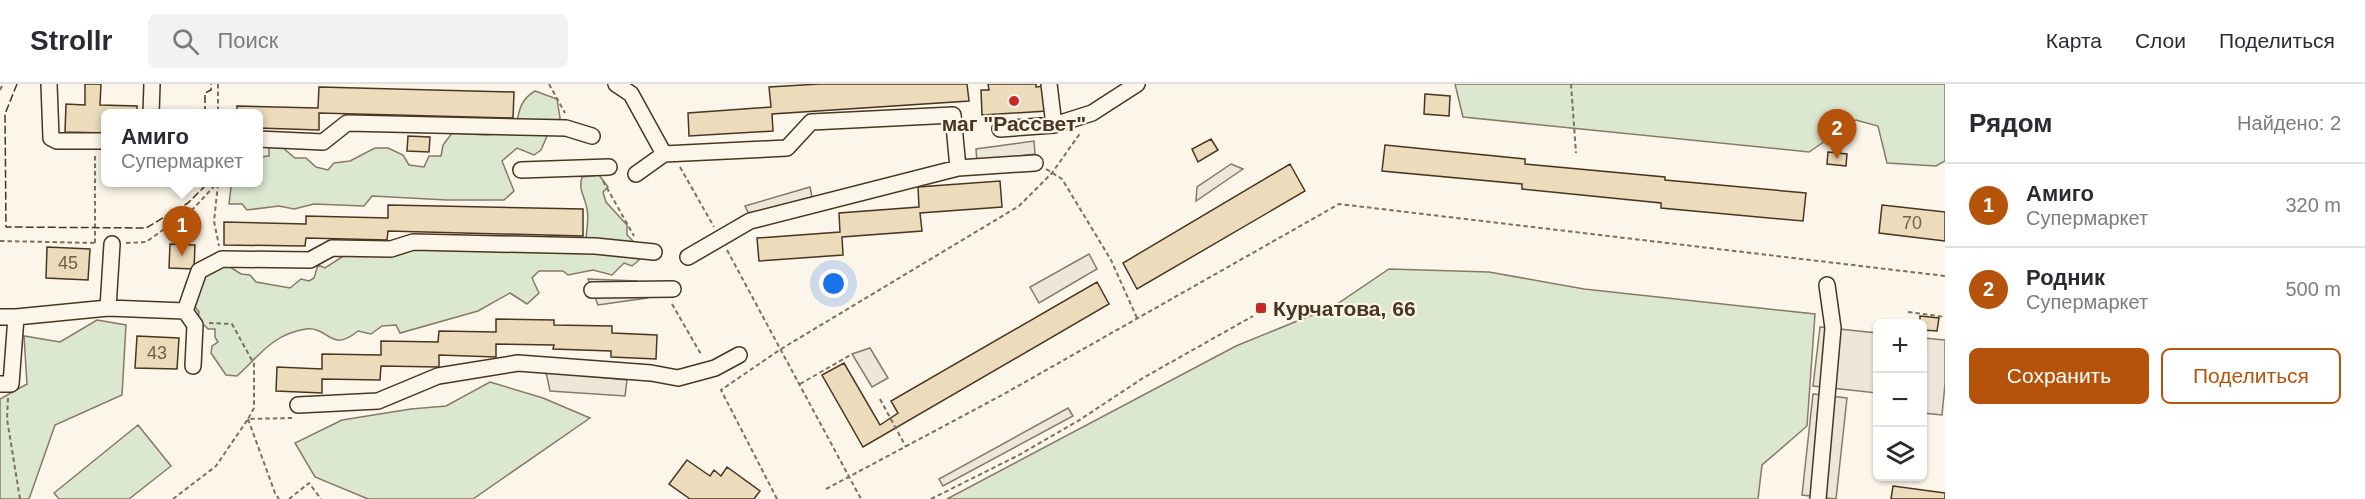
<!DOCTYPE html>
<html lang="ru">
<head>
<meta charset="utf-8">
<style>
	:root { --surface:#fff; --page:#f2f2f3; --text:#2b2b33; --muted:#7c7c81; --line:#e1e1e2; --accent:#b45309 }
	body { margin:0; font-family:Helvetica,sans-serif; background:var(--page); color:var(--text) }
	.controls { position:absolute; right:18px; bottom:18px; display:grid; overflow:hidden; border-radius:9px; box-shadow:0 2px 4px #0004 }
	.controls button { width:54px; height:54px; display:grid; place-items:center; padding:0; border:0; border-bottom:2px solid var(--line); background:var(--surface); color:var(--text); font:30px sans-serif }
	.you { position:absolute; left:834px; top:200px; width:21px; height:21px; margin:-15px; border:4px solid #fff; border-radius:50%; background:#1a73e8; box-shadow:0 0 0 9px #1a73e833 }
	.badge { display:grid; place-items:center; width:39px; height:39px; border-radius:50%; background:var(--accent); color:#fff; font-size:20px; font-weight:700 }
	.pin { position:absolute; translate:-50% -50px; filter:drop-shadow(0 2px 3px #0008) }
	.pin::after { content:''; position:absolute; top:32px; width:21px; height:18px; background:inherit; clip-path:polygon(0 0,100% 0,50% 100%) }
	.popup { position:absolute; left:101px; top:25px; width:162px; height:78px; box-sizing:border-box; display:grid; place-content:center; border-radius:9px; background:var(--surface); filter:drop-shadow(0 2px 4px #0005); font-size:20px; white-space:nowrap; color:var(--muted) }
	.popup b { font-size:22px; color:var(--text) }
	.popup::after { content:''; position:absolute; left:50%; top:100%; margin-left:-12px; border:12px solid transparent; border-top-color:var(--surface) }
	.list { margin:0; padding:0; list-style:none }
	h2 { display:flex; justify-content:space-between; align-items:center; height:78px; margin:0; padding:0 24px; font-size:26px }
	h2 small { font-size:20px; font-weight:400; color:var(--muted) }
	.list li { display:grid; grid-template-columns:39px 1fr auto; gap:18px; align-items:center; box-sizing:border-box; height:84px; padding:0 24px; border-top:2px solid var(--line) }
	.list b { display:block; font-size:22px; white-space:nowrap }
	.list p { margin:0; font-size:20px; white-space:nowrap; color:var(--muted) }
	.list em { font-size:20px; font-style:normal; color:var(--muted) }
	.actions { display:flex; gap:12px; padding:18px 24px }
	.actions a { flex:1; padding:14px 0; border:2px solid var(--accent); border-radius:9px; text-align:center; font-size:21px; color:var(--accent) }
	.actions .main { background:var(--accent); color:#fff }
	.icon { flex:none; width:33px; height:33px; fill:none; stroke:currentColor; stroke-width:2; stroke-linecap:round; stroke-linejoin:round }
	.map { position:relative; flex:none; width:1945px; height:415px; overflow:hidden }
	header { display:flex; align-items:center; gap:36px; box-sizing:border-box; height:84px; padding:0 30px; background:var(--surface); border-bottom:2px solid var(--line) }
	header strong { font-size:28px }
	nav { display:flex; gap:33px; margin-inline-start:auto; font-size:21px }
	.search { width:420px; height:54px; background:var(--page); display:flex; align-items:center; gap:15px; box-sizing:border-box; padding:0 21px; border-radius:9px; color:var(--muted); font-size:22px }
	main { display:flex }
	aside { flex:1; background:var(--surface) }
	.map>svg:first-child { display:block }
	.green { fill:#dce7d0; stroke:#887966; stroke-width:1.5 }
	.parking { fill:#ede7d9; stroke:#887966; stroke-width:1.5 }
	.building { fill:#ecdcbc; stroke:#4a3520; stroke-width:1.5 }
	.lines { fill:none; stroke-linecap:round; stroke-linejoin:round }
	.minor-casing { stroke:#4a3520; stroke-width:18 }
	.path { stroke:#7f6f5c; stroke-width:2; stroke-dasharray:4.5 3; stroke-linecap:butt }
	.minor { stroke:#fbf6e9; stroke-width:15 }
	.fence { stroke:#4a3520; stroke-width:1.5; stroke-dasharray:8 3; stroke-linecap:butt }
	.poi-dot { fill:#c62828; stroke:#fbf6e9; stroke-width:2 }
	.labels { text-anchor:middle; dominant-baseline:central; stroke-width:4.5; stroke-linejoin:round; paint-order:stroke }
	.number-label { font-size:18px; fill:#725f47 }
	.poi-label { font-size:21px; font-weight:bold; fill:#4a3520; stroke:#fbf6e9 }
</style>
</head>
<body>
<header>
<strong>Strollr</strong>
<div class="search"><svg class="icon" aria-label="search" viewBox="0 0 24 24"><circle cx="10" cy="10" r="6"/><path d="M15 15l6 6"/></svg>Поиск</div>
<nav><a>Карта</a><a>Слои</a><a>Поделиться</a></nav>
</header>
<main>
<div class="map">
<svg width="1945" height="415" viewBox="0 0 1945 415">
	<rect width="100%" height="100%" fill="#fbf6e9"/>
	<!-- green -->
	<path class="green" d="M1455,0H1945V77L1936,82L1887,79L1878,42L1856,36L1809,68L1463,33Z
		M535,7L557,15L560,34L555,49L548,50L541,66L534,71L517,64L502,77L514,107L504,116H447L372,112L364,122L314,120L294,125L279,122L247,126L242,120H229L231,103L235,99L258,98L259,73L269,72V63L283,64L295,74H306L316,83L328,86L334,79L350,77L375,64H388L403,71L409,81L424,83L429,72H441L443,61L452,49L486,51L515,48C519,30 518,17 535,7Z
		M599,91L608,103L603,108L606,118L627,141V151L637,161L639,176L632,182L624,179L612,191L593,186L568,191L563,187H539L532,194L539,209L527,220L510,209L478,227L400,249L396,241L382,242L371,250L358,247C330,270 329,242 306,245C273,250 260,271 237,292L226,291L211,269L212,262L218,258L215,253V245H208L198,235L199,228L184,208L186,199L204,175L230,183L241,190L250,191L256,198L290,204L301,195L309,197L314,194L318,181L325,184L345,171L417,162L586,154C587,144 589,134 587,125C585,112 578,107 582,93Z
		M1389,185L1489,188L1584,205L1815,230L1807,342L1762,381L1758,415H947L1236,262L1334,222Z
		M97,236L126,241L122,311L55,341L29,415H0V315L27,300L24,252L60,258Z
		M490,298L543,314L590,334L473,415H368L315,393L295,359L342,336L411,325L446,322Z
		M138,341L171,382L129,415H59L54,409Z"/>
	<!-- parking -->
	<path class="parking" d="M1034,57L1035,70L977,78L976,65Z
		M1231,80L1243,85L1196,117L1197,103Z
		M810,103L812,113L749,130L745,122Z
		M1089,170L1097,185L1039,219L1030,203Z
		M588,195L637,197L646,205L647,214L598,221Z
		M1820,243L1877,249V309L1813,302Z
		M1923,254L1945,256V300L1942,331L1923,329Z
		M870,264L888,294L872,303L852,270Z
		M546,288L627,296L625,312L550,307Z
		M1813,310L1847,314L1836,415L1802,411Z
		M1068,324L1073,332L943,402L939,395Z"/>
	<!-- building -->
	<path class="building" d="M85,0H101L100,21L137,22V30H106V49L65,48L66,20L85,21Z
		M820,0H967L969,17L772,30L773,47L689,52L688,29L771,23L769,3Z
		M988,0H1036V3L1045,2L1047,27L982,31L981,6H989Z
		M319,3L514,8L513,34L319,29V46L258,44V30H237V22L318,24Z
		M1425,10L1450,12L1449,32L1424,30Z
		M408,52L430,53L429,68L407,67Z
		M1211,55L1218,66L1198,78L1192,65Z
		M1385,61L1525,75V80L1665,93V96L1806,109L1803,137L1661,124V119L1522,105V100L1382,87Z
		M1828,68L1847,70L1846,82L1827,80Z
		M1290,80L1305,107L1137,205L1123,179Z
		M1000,97L1002,123L920,129L922,147L842,153L843,171L759,177L757,154L840,148L839,129L919,123L918,103Z
		M388,121L583,125V152L388,147L387,156L306,154L305,162L224,161V138L306,140V132L388,134Z
		M1882,121L1945,128V157L1879,149Z
		M170,160L195,161L194,185L169,184Z
		M47,163L90,165L88,196L46,194Z
		M1097,198L1109,220L863,363L822,291L844,279L880,341L898,329L891,317Z
		M1920,232L1939,234L1937,247L1922,246V240H1920Z
		M496,235L554,236V241L612,242V249L657,251L656,275L611,273V267L553,265L554,261L496,260V273L439,271V283L381,282L380,296L322,295V309L276,307L277,283L322,285V270L381,271V257L438,258L439,247L496,248Z
		M137,252L179,254L177,285L135,284Z
		M687,376L710,392L714,386L721,392L727,383L760,407L754,415H690L669,400Z
		M1893,402L1945,409V415H1891Z"/>
	<g class="lines">
		<!-- minor casing -->
		<g class="minor-casing">
			<path id="minor" d="M49,0L51,54L57,57H106
				M616,0L631,10L664,70
				M1049,0L1054,41
				M151,30L152,0
				M1000,45L1054,41L1092,29L1137,0
				M258,55L323,58L347,39L566,44L592,52
				M958,84L1035,79
				M521,86L609,83
				M636,90L664,70L787,64L811,38L953,31L958,84L750,137L688,173
				M592,206L673,205
				M108,224L112,160
				M185,227L195,241L193,282
				M0,233H16L108,224L185,227L199,187L222,175L310,176L332,164L391,165L413,158L595,162L654,168
				M0,300H11L16,233
				M298,321L378,317L438,292L518,279L651,289L678,294L715,284L739,271
				M1818,415L1833,244L1827,201"/>
		</g>
		<!-- path -->
		<path class="path" d="M218,0V30
			M549,0L565,29
			M1571,0L1576,69
			M0,6L3,0
			M95,72V159
			M680,83L714,143
			M1046,85L1062,95L1111,176L1137,234
			M603,97L634,152
			M218,100L214,137L219,162
			M0,157L97,159
			M126,159L146,158L194,124L218,98
			M727,166L861,415
			M672,220L702,272
			M1908,228L1945,233
			M209,239L232,240L254,280V324L248,335L292,334
			M800,300L852,270
			M8,314L7,335L20,415
			M880,315L906,363
			M248,335L275,409L279,415
			M826,405L1004,310L1339,120L1945,192
			M173,415L216,382L248,335
			M289,415L309,399L321,415
			M777,415L721,306L781,265L1019,122L1052,89L1081,48
			M931,415L1019,371L1078,337L1143,294L1253,232"/>
		<!-- minor -->
		<use href="#minor" class="minor"/>
		<!-- fence -->
		<path class="fence" d="M17,0L5,30L6,143L146,144L188,119L209,98
			M205,30V9L211,6V0"/>
	</g>
	<!-- markers -->
	<g class="poi-dot">
		<circle cx="1014" cy="17" r="6"/>
		<rect x="1255" y="218" width="12" height="12" rx="3"/>
	</g>
	<g class="labels">
		<!-- number labels -->
		<g class="number-label">
			<text x="1912" y="139">70</text>
			<text x="68" y="179">45</text>
			<text x="157" y="269">43</text>
		</g>
		<!-- poi labels -->
		<g class="poi-label">
			<text x="1014" y="39">маг "Рассвет"</text>
			<text x="1273" y="224" text-anchor="start">Курчатова, 66</text>
		</g>
	</g>
</svg>
<div class="controls">
<button>+</button>
<button>−</button>
<button><svg class="icon" aria-label="layers" viewBox="0 0 24 24"><path d="M12 4l9 5-9 5-9-5zM3 14l9 5 9-5"/></svg></button>
</div>
<div class="you"></div>
<div class="pin badge" style="left:182px;top:172px">1</div>
<div class="popup"><b>Амиго</b>Супермаркет</div>
<div class="pin badge" style="left:1837px;top:75px">2</div>
</div>
<aside>
<h2>Рядом<small>Найдено: 2</small></h2>
<ul class="list">
<li><span class="badge">1</span><div><b>Амиго</b><p>Супермаркет</p></div><em>320 m</em></li>
<li><span class="badge">2</span><div><b>Родник</b><p>Супермаркет</p></div><em>500 m</em></li>
</ul>
<div class="actions"><a class="main">Сохранить</a><a>Поделиться</a></div>
</aside>
</main>
</body>
</html>
